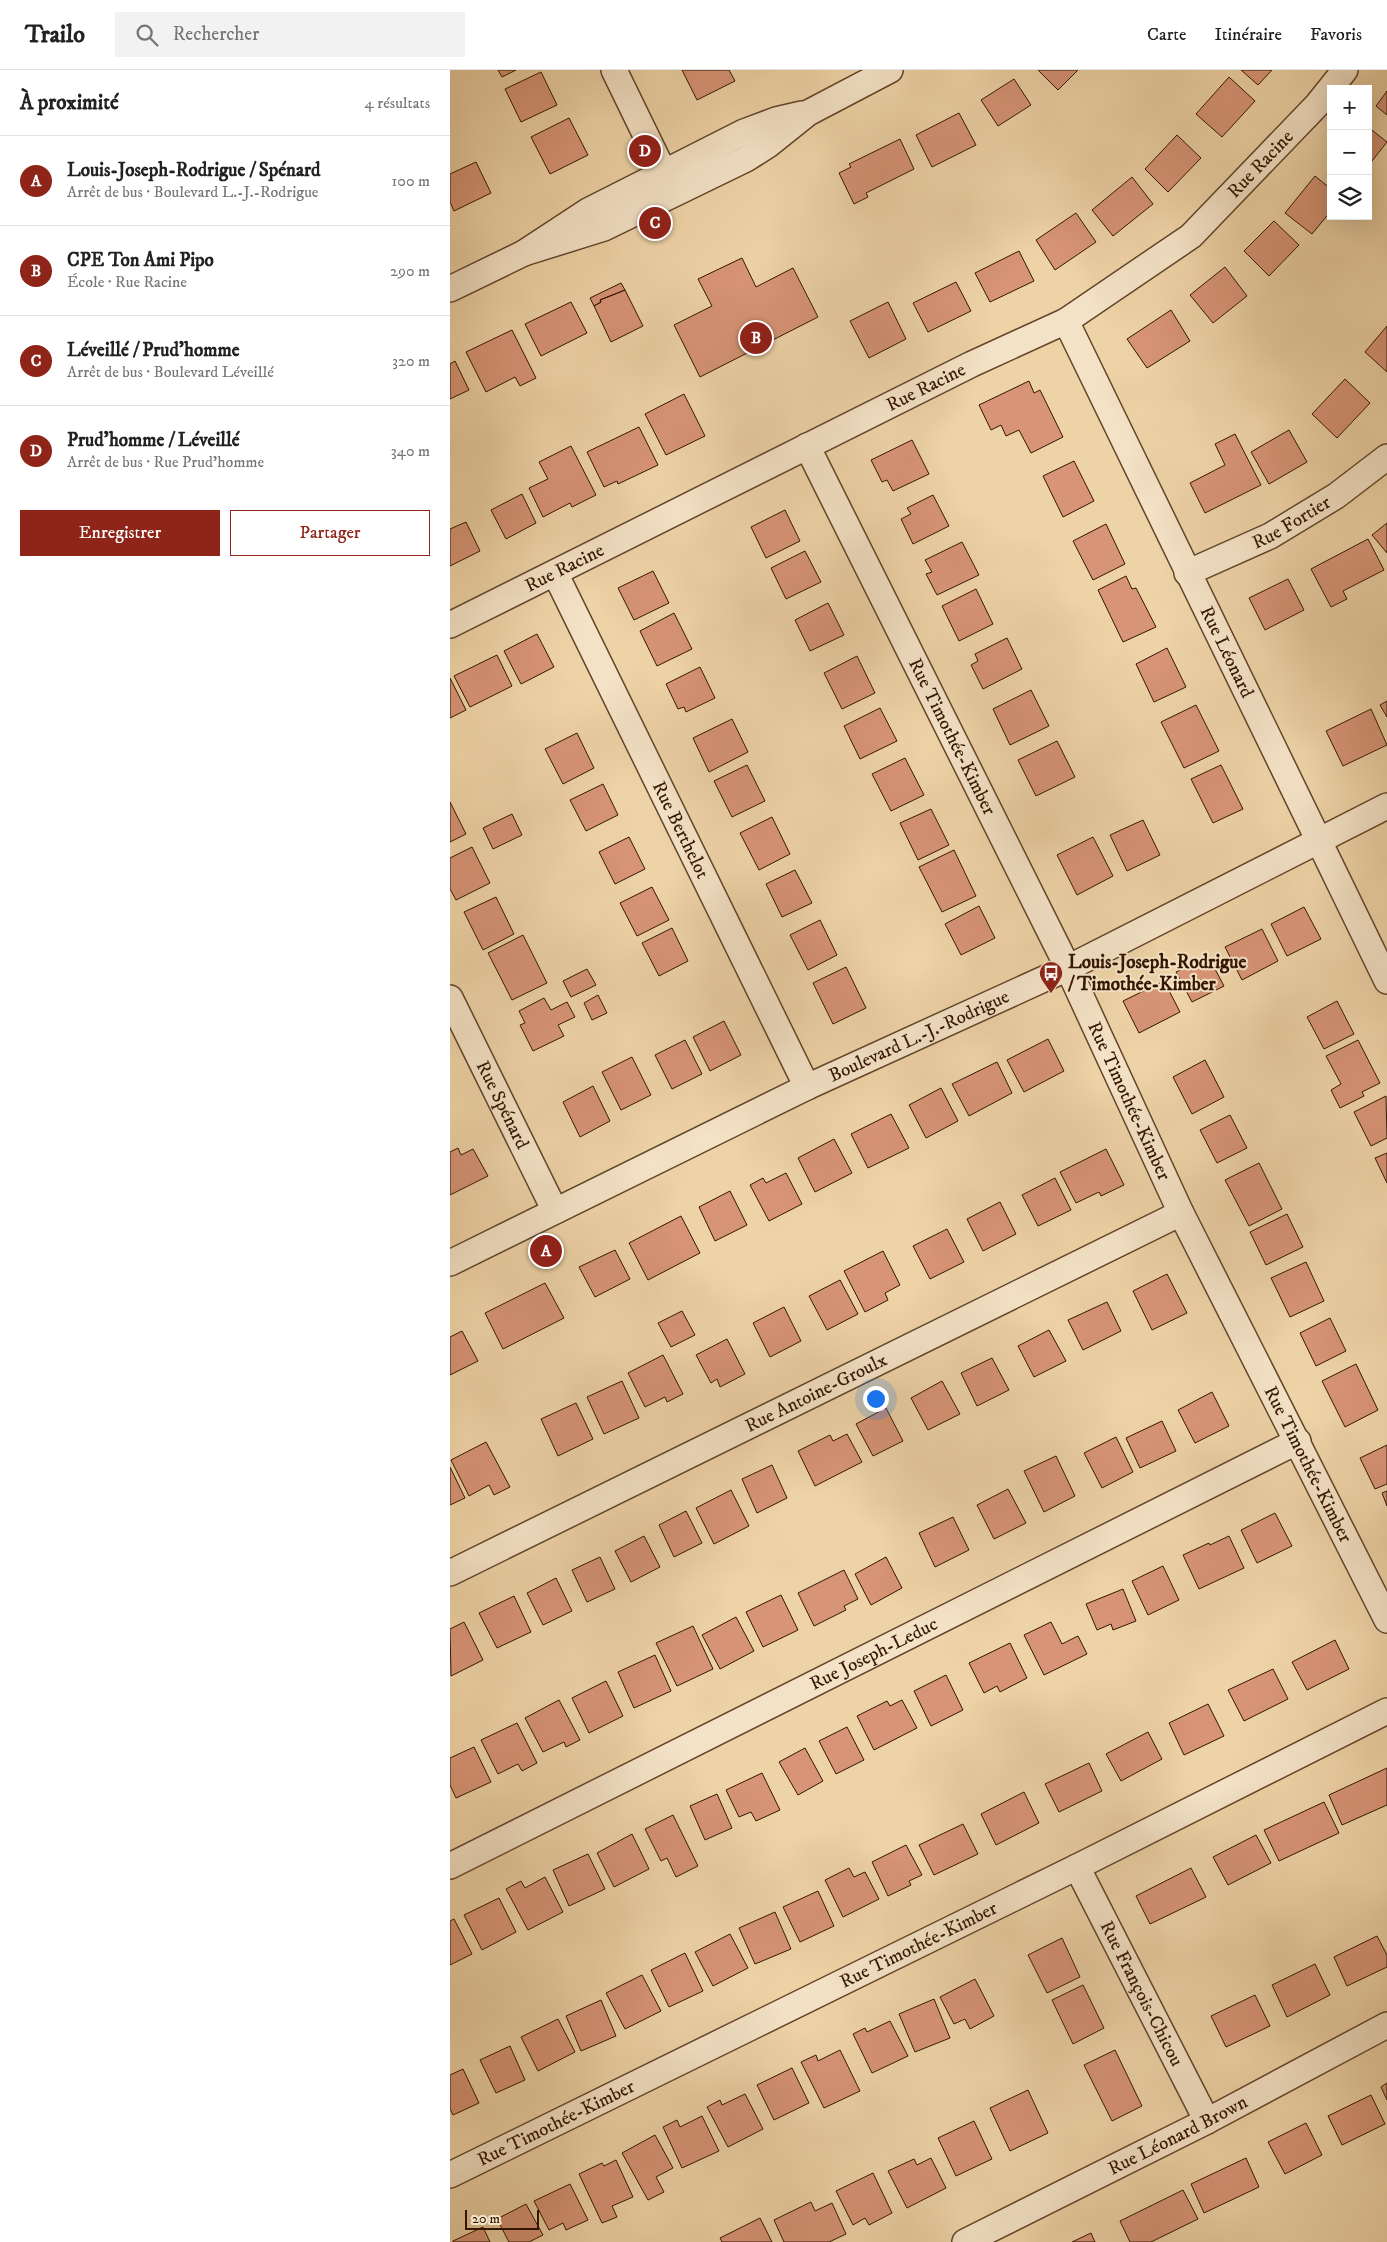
<!DOCTYPE html>
<html lang="fr">
<head>
<meta charset="utf-8">
<style>
	:root { --surface:#fff; --page:#f2f2f2; --text:#222; --muted:#767676; --line:#e0e0e0; --accent:#8f2418 }
	body { margin:0; font-family:"IM FELL DW Pica",serif; background:var(--page); color:var(--text) }
	.controls { position:absolute; right:15px; top:15px; display:grid; overflow:hidden; border-radius:0px; box-shadow:0 5px 20px #0002 }
	.controls button { width:45px; height:45px; display:grid; place-items:center; padding:0; border:0; border-bottom:1px solid var(--line); background:var(--surface); color:var(--text); font:25px sans-serif }
	.scale { position:absolute; left:15px; bottom:12px; width:74px; box-sizing:border-box; padding-left:5px; border:2px solid #331601; border-top:0; font-size:14px; line-height:18px; white-space:nowrap; color:#331601; -webkit-text-stroke:4px #f4e2c6; paint-order:stroke }
	.you { position:absolute; left:425px; top:1328px; width:18px; height:18px; margin:-12px; border:4px solid #fff; border-radius:50%; background:#1a73e8; box-shadow:0 0 0 8px #1a73e833 }
	.badge { display:grid; place-items:center; width:32px; height:32px; border-radius:50%; background:var(--accent); color:#fff; font-size:16px; font-weight:700 }
	.pin { position:absolute; translate:-50% -50%; border:2px solid #fff; box-shadow:0 1px 5px #0006 }
	.list { margin:0; padding:0; list-style:none }
	h2 { display:flex; justify-content:space-between; align-items:center; height:65px; margin:0; padding:0 20px; font-size:21px }
	h2 small { font-size:16px; font-weight:400; color:var(--muted) }
	.list li { display:grid; grid-template-columns:32px 1fr auto; gap:15px; align-items:center; box-sizing:border-box; height:90px; padding:0 20px; border-top:1px solid var(--line) }
	.list b { display:block; font-size:19px; white-space:nowrap }
	.list p { margin:0; font-size:16px; white-space:nowrap; color:var(--muted) }
	.list em { font-size:16px; font-style:normal; color:var(--muted) }
	.actions { display:flex; gap:10px; padding:15px 20px }
	.actions a { flex:1; padding:11px 0; border:1px solid var(--accent); border-radius:0px; text-align:center; font-size:18px; color:var(--accent) }
	.actions .main { background:var(--accent); color:#fff }
	.icon { flex:none; width:28px; height:28px; fill:none; stroke:currentColor; stroke-width:2; stroke-linecap:round; stroke-linejoin:round }
	.map { position:relative; flex:none; width:937px; height:2172px; overflow:hidden }
	header { display:flex; align-items:center; gap:30px; box-sizing:border-box; height:70px; padding:0 25px; background:var(--surface); border-bottom:1px solid var(--line) }
	header strong { font-size:24px }
	nav { display:flex; gap:28px; margin-inline-start:auto; font-size:18px }
	.search { width:350px; height:45px; background:var(--page); display:flex; align-items:center; gap:12px; box-sizing:border-box; padding:0 18px; border-radius:0px; color:var(--muted); font-size:19px }
	main { display:flex }
	aside { flex:1; background:var(--surface) }
	.map>svg:first-child { display:block }
	.building { fill:#d79476; stroke:#331601 }
	.lines { fill:none; stroke-linecap:round; stroke-linejoin:round }
	.street-casing { stroke:#62452a; stroke-width:28 }
	.street { stroke:#f4e2c6; stroke-width:25 }
	.labels { text-anchor:middle; dominant-baseline:central; stroke-width:4; stroke-linejoin:round; paint-order:stroke }
	.street-label { font-size:19px; fill:#331601; stroke:#f4e2c6 }
	.poi-label { font-size:19px; font-weight:bold; fill:#331601; stroke:#f4e2c6; text-anchor:start }
</style>
</head>
<body>
<header>
<strong>Trailo</strong>
<div class="search"><svg class="icon" aria-label="search" viewBox="0 0 24 24"><circle cx="10" cy="10" r="6"/><path d="M15 15l6 6"/></svg>Rechercher</div>
<nav><a>Carte</a><a>Itinéraire</a><a>Favoris</a></nav>
</header>
<main>
<aside>
<h2>À proximité<small>4 résultats</small></h2>
<ul class="list">
<li><span class="badge">A</span><div><b>Louis-Joseph-Rodrigue / Spénard</b><p>Arrêt de bus · Boulevard L.-J.-Rodrigue</p></div><em>100 m</em></li>
<li><span class="badge">B</span><div><b>CPE Ton Ami Pipo</b><p>École · Rue Racine</p></div><em>290 m</em></li>
<li><span class="badge">C</span><div><b>Léveillé / Prud'homme</b><p>Arrêt de bus · Boulevard Léveillé</p></div><em>320 m</em></li>
<li><span class="badge">D</span><div><b>Prud'homme / Léveillé</b><p>Arrêt de bus · Rue Prud'homme</p></div><em>340 m</em></li>
</ul>
<div class="actions"><a class="main">Enregistrer</a><a>Partager</a></div>
</aside>
<div class="map">
<svg width="937" height="2172" viewBox="0 0 937 2172">
	<rect width="100%" height="100%" fill="#eed3a7"/>
	<filter id="stains"><feTurbulence type="fractalNoise" baseFrequency=".004" numOctaves="4"/><feColorMatrix values="0 0 0 0 .2 0 0 0 0 .09 0 0 0 0 .02 0 0 0 .5 -.17"/></filter>
	<radialGradient id="worn" r=".72"><stop offset=".6" stop-color="#630" stop-opacity="0"/><stop offset="1" stop-color="#630" stop-opacity=".3"/></radialGradient>
	<!-- building -->
	<path class="building" d="M48,0H66L52,7Z
		M232,0H279L285,11L247,30Z
		M588,0H628L608,20Z
		M791,0H822L808,15Z
		M91,2L107,35L71,52L55,19Z
		M779,7L805,31L772,67L746,44Z
		M564,9L581,35L548,56L531,30Z
		M937,21V45L926,36Z
		M509,43L526,75L482,97L466,65Z
		M119,48L138,85L100,104L81,67Z
		M918,57L937,72L918,96Z
		M727,65L751,88L718,122L695,99Z
		M450,69L464,99L416,123L418,127L404,134L389,103L401,97L399,94Z
		M26,92L41,123L4,141L0,132V104Z
		M865,106L881,119V141L862,164L835,143Z
		M682,107L703,134L663,166L642,140Z
		M626,143L646,172L605,200L586,170Z
		M824,151L849,175L819,206L794,181Z
		M569,181L584,211L540,232L525,203Z
		M292,188L306,217L343,198L368,247L250,307L224,255L262,236L248,209Z
		M775,197L797,226L763,253L740,225Z
		M506,212L521,241L478,262L463,233Z
		M171,213L175,220L150,230L151,232L144,236L140,228Z
		M175,220L193,256L161,272L144,236L151,232L150,230Z
		M121,232L137,263L91,286L75,254Z
		M438,232L456,269L419,288L400,251Z
		M721,240L740,271L697,298L677,269Z
		M937,256V302L915,282Z
		M62,260L86,308L70,316L65,307L36,322L16,282Z
		M5,291L19,320L0,329V294Z
		M895,309L920,333L887,368L862,344Z
		M579,311L584,323L590,320L613,367L581,383L569,360L556,366L551,355L541,360L529,335Z
		M234,324L255,366L216,385L195,344Z
		M189,357L208,395L168,414L167,411L154,417L137,382Z
		M839,360L857,392L819,414L801,382Z
		M785,364L811,415L755,443L740,413L775,395L765,374Z
		M462,370L479,404L443,421L437,410L432,412L421,390Z
		M121,376L146,425L122,437L120,433L93,447L79,418L98,409L89,392Z
		M624,391L644,431L613,447L593,406Z
		M72,424L86,453L56,469L41,440Z
		M483,425L499,456L463,474L451,449L461,444L457,438Z
		M335,440L350,471L316,488L301,457Z
		M16,452L30,481L0,496V459Z
		M937,453V483L922,465Z
		M656,454L675,494L643,510L623,471Z
		M918,469L934,500L893,521L897,529L881,537L861,499Z
		M512,472L529,505L487,525L476,504L482,502L475,490Z
		M355,481L371,512L336,529L321,498Z
		M203,501L219,533L184,550L168,518Z
		M676,506L682,519L686,518L706,557L673,572L648,520Z
		M838,509L854,540L815,560L799,528Z
		M526,519L543,554L509,571L492,536Z
		M378,533L394,565L360,581L345,550Z
		M224,543L242,579L207,596L190,561Z
		M87,564L104,597L71,614L54,581Z
		M557,568L572,599L533,619L521,595L528,591L525,584Z
		M717,578L736,617L704,632L686,594Z
		M47,585L62,616L20,637L4,606Z
		M407,586L425,623L392,639L374,603Z
		M250,597L265,628L236,642L234,637L228,639L216,614Z
		M0,608L16,640L0,648Z
		M581,620L599,656L560,675L543,639Z
		M937,631V647L930,635Z
		M746,635L769,681L734,698L711,652Z
		M430,638L447,671L410,689L394,656Z
		M921,639L937,675L893,696L876,661Z
		M282,649L298,682L259,702L243,668Z
		M127,663L144,698L113,714L95,679Z
		M607,671L625,707L586,726L568,690Z
		M455,688L474,725L441,741L422,704Z
		M297,695L315,731L282,747L264,711Z
		M771,695L793,739L763,753L741,709Z
		M153,714L168,745L136,761L120,730Z
		M0,732L16,764L0,772Z
		M481,739L499,775L468,790L450,753Z
		M62,744L72,765L43,779L33,758Z
		M322,747L340,784L309,800L290,763Z
		M693,750L710,785L677,801L660,765Z
		M179,767L195,799L165,814L149,782Z
		M643,767L663,806L627,825L607,785Z
		M22,777L40,813L6,830L0,819V788Z
		M504,780L526,826L492,842L469,797Z
		M345,800L362,833L332,847L316,814Z
		M202,817L219,850L187,866L170,833Z
		M46,827L64,864L33,880L14,842Z
		M529,836L545,868L511,885L495,854Z
		M854,837L871,869L837,886L821,854Z
		M370,850L387,885L358,900L340,865Z
		M222,858L238,891L209,906L192,873Z
		M812,859L828,891L792,910L775,877Z
		M73,865L97,913L62,930L38,883Z
		M758,886L774,916L742,932L726,902Z
		M396,897L416,938L383,954L363,913Z
		M137,899L146,915L121,927L113,911Z
		M714,911L730,942L689,963L673,931Z
		M148,925L157,943L142,950L134,933Z
		M94,928L101,940L117,932L125,947L108,955L114,966L83,981L70,955L75,953L69,941Z
		M887,931L904,964L874,979L857,947Z
		M274,951L291,985L260,1001L243,967Z
		M598,969L614,1001L574,1022L557,990Z
		M235,970L252,1004L222,1019L205,985Z
		M908,970L930,1013L912,1022L914,1026L890,1038L881,1020L891,1014L876,986Z
		M182,987L201,1025L171,1040L152,1002Z
		M755,990L774,1027L742,1044L723,1007Z
		M547,992L562,1023L519,1046L502,1014Z
		M143,1016L160,1051L130,1067L113,1032Z
		M491,1018L508,1051L476,1068L459,1035Z
		M936,1026L937,1068L921,1076L904,1042Z
		M441,1044L459,1078L418,1098L401,1064Z
		M780,1045L797,1078L767,1093L750,1060Z
		M384,1069L402,1103L365,1122L348,1088Z
		M8,1078L11,1085L23,1079L38,1106L0,1125V1082Z
		M656,1079L674,1115L651,1126L649,1122L626,1133L610,1102Z
		M937,1083V1113L925,1088Z
		M809,1093L832,1139L799,1156L775,1110Z
		M336,1103L352,1134L319,1151L300,1115L313,1108L316,1113Z
		M605,1108L621,1140L588,1156L572,1125Z
		M280,1121L297,1155L265,1171L249,1137Z
		M550,1132L566,1164L533,1181L517,1149Z
		M837,1144L853,1177L816,1195L800,1162Z
		M231,1146L250,1183L198,1210L179,1173Z
		M497,1159L514,1192L480,1209L463,1176Z
		M165,1180L180,1209L145,1227L129,1197Z
		M433,1181L450,1215L435,1223L438,1230L415,1242L394,1201Z
		M856,1192L874,1231L840,1247L821,1208Z
		M717,1204L737,1243L702,1260L683,1221Z
		M390,1210L408,1244L377,1260L359,1226Z
		M95,1213L114,1248L53,1279L35,1243Z
		M657,1232L671,1261L633,1280L618,1250Z
		M334,1237L351,1271L320,1287L303,1253Z
		M232,1241L245,1265L221,1277L208,1253Z
		M880,1248L896,1281L866,1296L850,1263Z
		M599,1260L616,1291L584,1307L568,1276Z
		M12,1261L28,1291L0,1305V1267Z
		M277,1269L295,1304L270,1317L267,1309L261,1313L246,1285Z
		M213,1285L233,1324L217,1332L215,1327L195,1337L178,1303Z
		M542,1288L559,1320L527,1336L511,1303Z
		M906,1294L928,1340L895,1357L872,1311Z
		M172,1311L189,1348L154,1364L137,1327Z
		M492,1311L510,1344L478,1360L461,1328Z
		M762,1322L779,1356L745,1373L728,1340Z
		M126,1333L143,1369L108,1386L91,1349Z
		M436,1338L453,1371L423,1386L406,1354Z
		M712,1351L726,1381L690,1398L676,1368Z
		M397,1364L412,1392L365,1416L348,1381L380,1365L383,1371Z
		M666,1367L683,1402L652,1418L634,1383Z
		M36,1372L60,1417L44,1425L39,1415L19,1426L1,1390Z
		M937,1375V1414L925,1419L910,1388Z
		M606,1386L625,1426L594,1442L574,1401Z
		M322,1395L337,1428L307,1443L292,1409Z
		M0,1397L15,1428L0,1435Z
		M558,1419L576,1453L544,1469L527,1435Z
		M281,1420L299,1456L264,1474L246,1438Z
		M937,1421V1436L932,1423Z
		M236,1441L252,1473L224,1487L209,1455Z
		M825,1443L842,1476L807,1493L791,1460Z
		M503,1447L519,1480L485,1497L469,1463Z
		M194,1466L210,1497L181,1512L165,1481Z
		M779,1466L794,1498L749,1519L733,1485L759,1473L760,1475Z
		M150,1487L165,1519L137,1532L122,1500Z
		M436,1487L452,1518L421,1535L405,1504Z
		M713,1496L729,1530L698,1545L682,1511Z
		M394,1500L408,1529L394,1536L396,1540L364,1556L348,1523Z
		M106,1508L122,1541L93,1555L77,1523Z
		M673,1519L686,1551L663,1560L661,1554L647,1560L636,1534Z
		M331,1525L348,1560L313,1577L296,1542Z
		M64,1526L81,1562L47,1578L29,1543Z
		M286,1547L304,1581L270,1599L252,1565Z
		M14,1552L33,1590L1,1606L0,1559Z
		M601,1552L612,1574L628,1566L637,1584L594,1605L574,1565Z
		M243,1556L263,1599L227,1616L206,1573Z
		M885,1570L899,1599L857,1620L842,1592Z
		M560,1573L577,1608L550,1622L547,1616L534,1623L519,1593Z
		M205,1585L221,1621L184,1638L168,1602Z
		M823,1599L838,1629L794,1651L778,1620Z
		M496,1605L513,1640L481,1656L464,1621Z
		M156,1611L173,1646L139,1663L122,1628Z
		M109,1630L130,1670L116,1677L114,1672L93,1682L75,1648Z
		M452,1630L467,1658L424,1680L407,1646L437,1631L440,1636Z
		M758,1634L774,1666L734,1685L719,1653Z
		M67,1653L87,1693L72,1701L68,1694L48,1704L31,1670Z
		M397,1657L414,1690L386,1704L369,1671Z
		M698,1662L712,1689L671,1711L656,1684Z
		M24,1677L41,1712L6,1728L0,1715V1688Z
		M355,1678L373,1711L348,1725L329,1692Z
		M639,1693L652,1721L609,1742L595,1714Z
		M937,1698V1735L892,1755L879,1725Z
		M312,1703L330,1740L306,1751L301,1742L289,1747L276,1720Z
		M574,1722L589,1753L546,1775L531,1744Z
		M267,1724L282,1758L255,1770L240,1736Z
		M874,1732L889,1763L829,1791L814,1760Z
		M223,1745L248,1796L226,1807L217,1788L211,1791L195,1759Z
		M513,1754L528,1784L484,1805L469,1775Z
		M182,1764L199,1799L164,1817L147,1783Z
		M806,1765L821,1793L778,1815L763,1787Z
		M456,1775L472,1805L459,1811L461,1815L438,1826L422,1792Z
		M138,1784L155,1819L119,1836L103,1800Z
		M399,1798L404,1807L415,1802L429,1829L393,1847L375,1810Z
		M741,1798L756,1827L700,1854L686,1826Z
		M95,1807L113,1842L78,1860L56,1819L71,1811L75,1818Z
		M368,1821L384,1856L350,1872L333,1837Z
		M49,1828L66,1862L32,1880L14,1845Z
		M325,1842L341,1879L305,1894L289,1858Z
		M4,1849L22,1884L0,1895V1851Z
		M280,1864L298,1898L263,1916L245,1882Z
		M927,1866L937,1885V1897L897,1916L884,1887Z
		M612,1868L630,1907L597,1923L578,1885Z
		M235,1883L253,1921L219,1937L201,1900Z
		M865,1894L880,1925L837,1947L822,1915Z
		M192,1905L211,1941L175,1959L156,1923Z
		M525,1909L544,1946L520,1959L515,1949L504,1954L490,1927Z
		M633,1915L654,1958L623,1974L602,1930Z
		M805,1925L820,1956L776,1977L761,1946Z
		M484,1929L500,1968L465,1982L449,1944Z
		M151,1930L166,1966L131,1981L116,1946Z
		M108,1949L125,1982L88,2001L71,1967Z
		M440,1951L458,1986L422,2003L403,1964L415,1958L417,1962Z
		M60,1976L75,2010L46,2023L30,1990Z
		M390,1980L410,2021L374,2038L351,1992L366,1985L368,1991Z
		M665,1980L692,2036L662,2051L634,1995Z
		M342,1998L359,2033L324,2050L307,2015Z
		M13,1999L29,2033L3,2045L0,2039V2005Z
		M937,2013V2030L931,2017Z
		M578,2020L598,2063L560,2081L540,2038Z
		M295,2024L313,2059L278,2077L257,2037L270,2030L272,2035Z
		M921,2025L935,2054L892,2075L878,2046Z
		M252,2046L269,2081L232,2098L213,2057L227,2050L230,2057Z
		M524,2051L542,2089L506,2106L488,2068Z
		M856,2053L872,2085L835,2104L818,2072Z
		M205,2065L223,2098L206,2107L214,2122L198,2130L172,2083Z
		M481,2088L496,2118L457,2138L438,2101L464,2089L467,2095Z
		M796,2088L809,2117L754,2143L741,2114Z
		M166,2090L183,2127L162,2136L167,2147L152,2153L129,2104L152,2093L154,2096Z
		M423,2103L442,2143L419,2155L415,2148L403,2155L386,2121Z
		M120,2114L138,2150L116,2160L113,2153L99,2160L84,2131Z
		M733,2120L748,2149L701,2172H680L670,2151Z
		M361,2132L365,2141L382,2133L396,2164L379,2172H334L324,2150Z
		M76,2134L93,2165L79,2172H59L47,2149Z
		M310,2148L322,2172H272L270,2168Z
		M33,2157L40,2172H3V2171Z
		M641,2163L645,2172H622Z"/>
	<g class="lines">
		<!-- street casing -->
		<g class="street-casing">
			<g id="street">
				<path d="M164,0L221,117"/>
				<path d="M74,183L154,158L296,89L318,75L358,43L440,0"/>
				<path d="M0,219L74,183L138,141L294,62L326,50L352,44"/>
				<path id="s1" d="M616,251L937,911"/>
				<path id="s2" d="M357,376L618,898L731,1143L937,1550"/>
				<path id="s3" d="M105,503L357,1017"/>
				<path id="s4" d="M737,503L820,466L886,426L937,387"/>
				<path id="s5" d="M0,555L522,294L616,251L741,166L867,35L895,0"/>
				<path id="s6" d="M0,928L105,1141"/>
				<path id="s7" d="M0,1193L357,1017L618,898L937,736"/>
				<path id="s8" d="M0,1503L731,1143"/>
				<path id="s9" d="M0,1796L848,1371"/>
				<path id="s10" d="M627,1797L757,2051"/>
				<path id="s11" d="M0,2105L627,1797L937,1641"/>
				<path id="s12" d="M515,2172L757,2051L937,1955"/>
			</g>
		</g>
		<!-- street -->
		<use href="#street" class="street"/>
	</g>
	<!-- icons -->
	<defs>
		<g id="bus-pin" transform="scale(1.25)"><path d="M0 17L-7.5 6A9.5 9.5 0 1 1 7.5 6Z" fill="#8f2418" stroke="#f4e2c6"/><path d="M-5-6H5V4H4V6H2V4H-2V6H-4V4H-5ZM-3.5-4V0h7V-4ZM-3.5 1.2v1.5H-2V1.2ZM2 1.2v1.5H3.5V1.2Z" fill="#fff"/></g>
	</defs>
	<g fill-rule="evenodd">
		<use href="#bus-pin" x="601" y="903"/>
	</g>
	<g class="labels">
		<!-- street labels -->
		<g class="street-label">
			<text stroke="none"><textPath href="#s5" startOffset="938">Rue Racine</textPath></text>
			<text stroke="none"><textPath href="#s5" startOffset="532">Rue Racine</textPath></text>
			<text stroke="none"><textPath href="#s4" startOffset="116">Rue Fortier</textPath></text>
			<text stroke="none"><textPath href="#s5" startOffset="128">Rue Racine</textPath></text>
			<text stroke="none"><textPath href="#s1" startOffset="368">Rue Léonard</textPath></text>
			<text stroke="none"><textPath href="#s2" startOffset="325">Rue Timothée-Kimber</textPath></text>
			<text stroke="none"><textPath href="#s3" startOffset="286">Rue Berthelot</textPath></text>
			<text stroke="none"><textPath href="#s7" startOffset="521">Boulevard L.-J.-Rodrigue</textPath></text>
			<text stroke="none"><textPath href="#s2" startOffset="730">Rue Timothée-Kimber</textPath></text>
			<text stroke="none"><textPath href="#s6" startOffset="119">Rue Spénard</textPath></text>
			<text stroke="none"><textPath href="#s8" startOffset="408">Rue Antoine-Groulx</textPath></text>
			<text stroke="none"><textPath href="#s2" startOffset="1135">Rue Timothée-Kimber</textPath></text>
			<text stroke="none"><textPath href="#s9" startOffset="474">Rue Joseph-Leduc</textPath></text>
			<text stroke="none"><textPath href="#s11" startOffset="522">Rue Timothée-Kimber</textPath></text>
			<text stroke="none"><textPath href="#s10" startOffset="142">Rue François-Chicou</textPath></text>
			<text stroke="none"><textPath href="#s11" startOffset="118">Rue Timothée-Kimber</textPath></text>
			<text stroke="none"><textPath href="#s12" startOffset="238">Rue Léonard Brown</textPath></text>
		</g>
		<!-- poi labels -->
		<g class="poi-label">
			<text x="618" y="892">Louis-Joseph-Rodrigue<tspan x="618" dy="22">/ Timothée-Kimber</tspan></text>
		</g>
	</g>
	<rect width="100%" height="100%" filter="url(#stains)"/>
	<rect width="100%" height="100%" fill="url(#worn)"/>
</svg>
<div class="controls">
<button>+</button>
<button>−</button>
<button><svg class="icon" aria-label="layers" viewBox="0 0 24 24"><path d="M12 4l9 5-9 5-9-5zM3 14l9 5 9-5"/></svg></button>
</div>
<div class="scale">20 m</div>
<div class="you"></div>
<div class="pin badge" style="left:96px;top:1181px">A</div>
<div class="pin badge" style="left:306px;top:268px">B</div>
<div class="pin badge" style="left:205px;top:153px">C</div>
<div class="pin badge" style="left:195px;top:81px">D</div>
</div>
</main>
</body>
</html>
